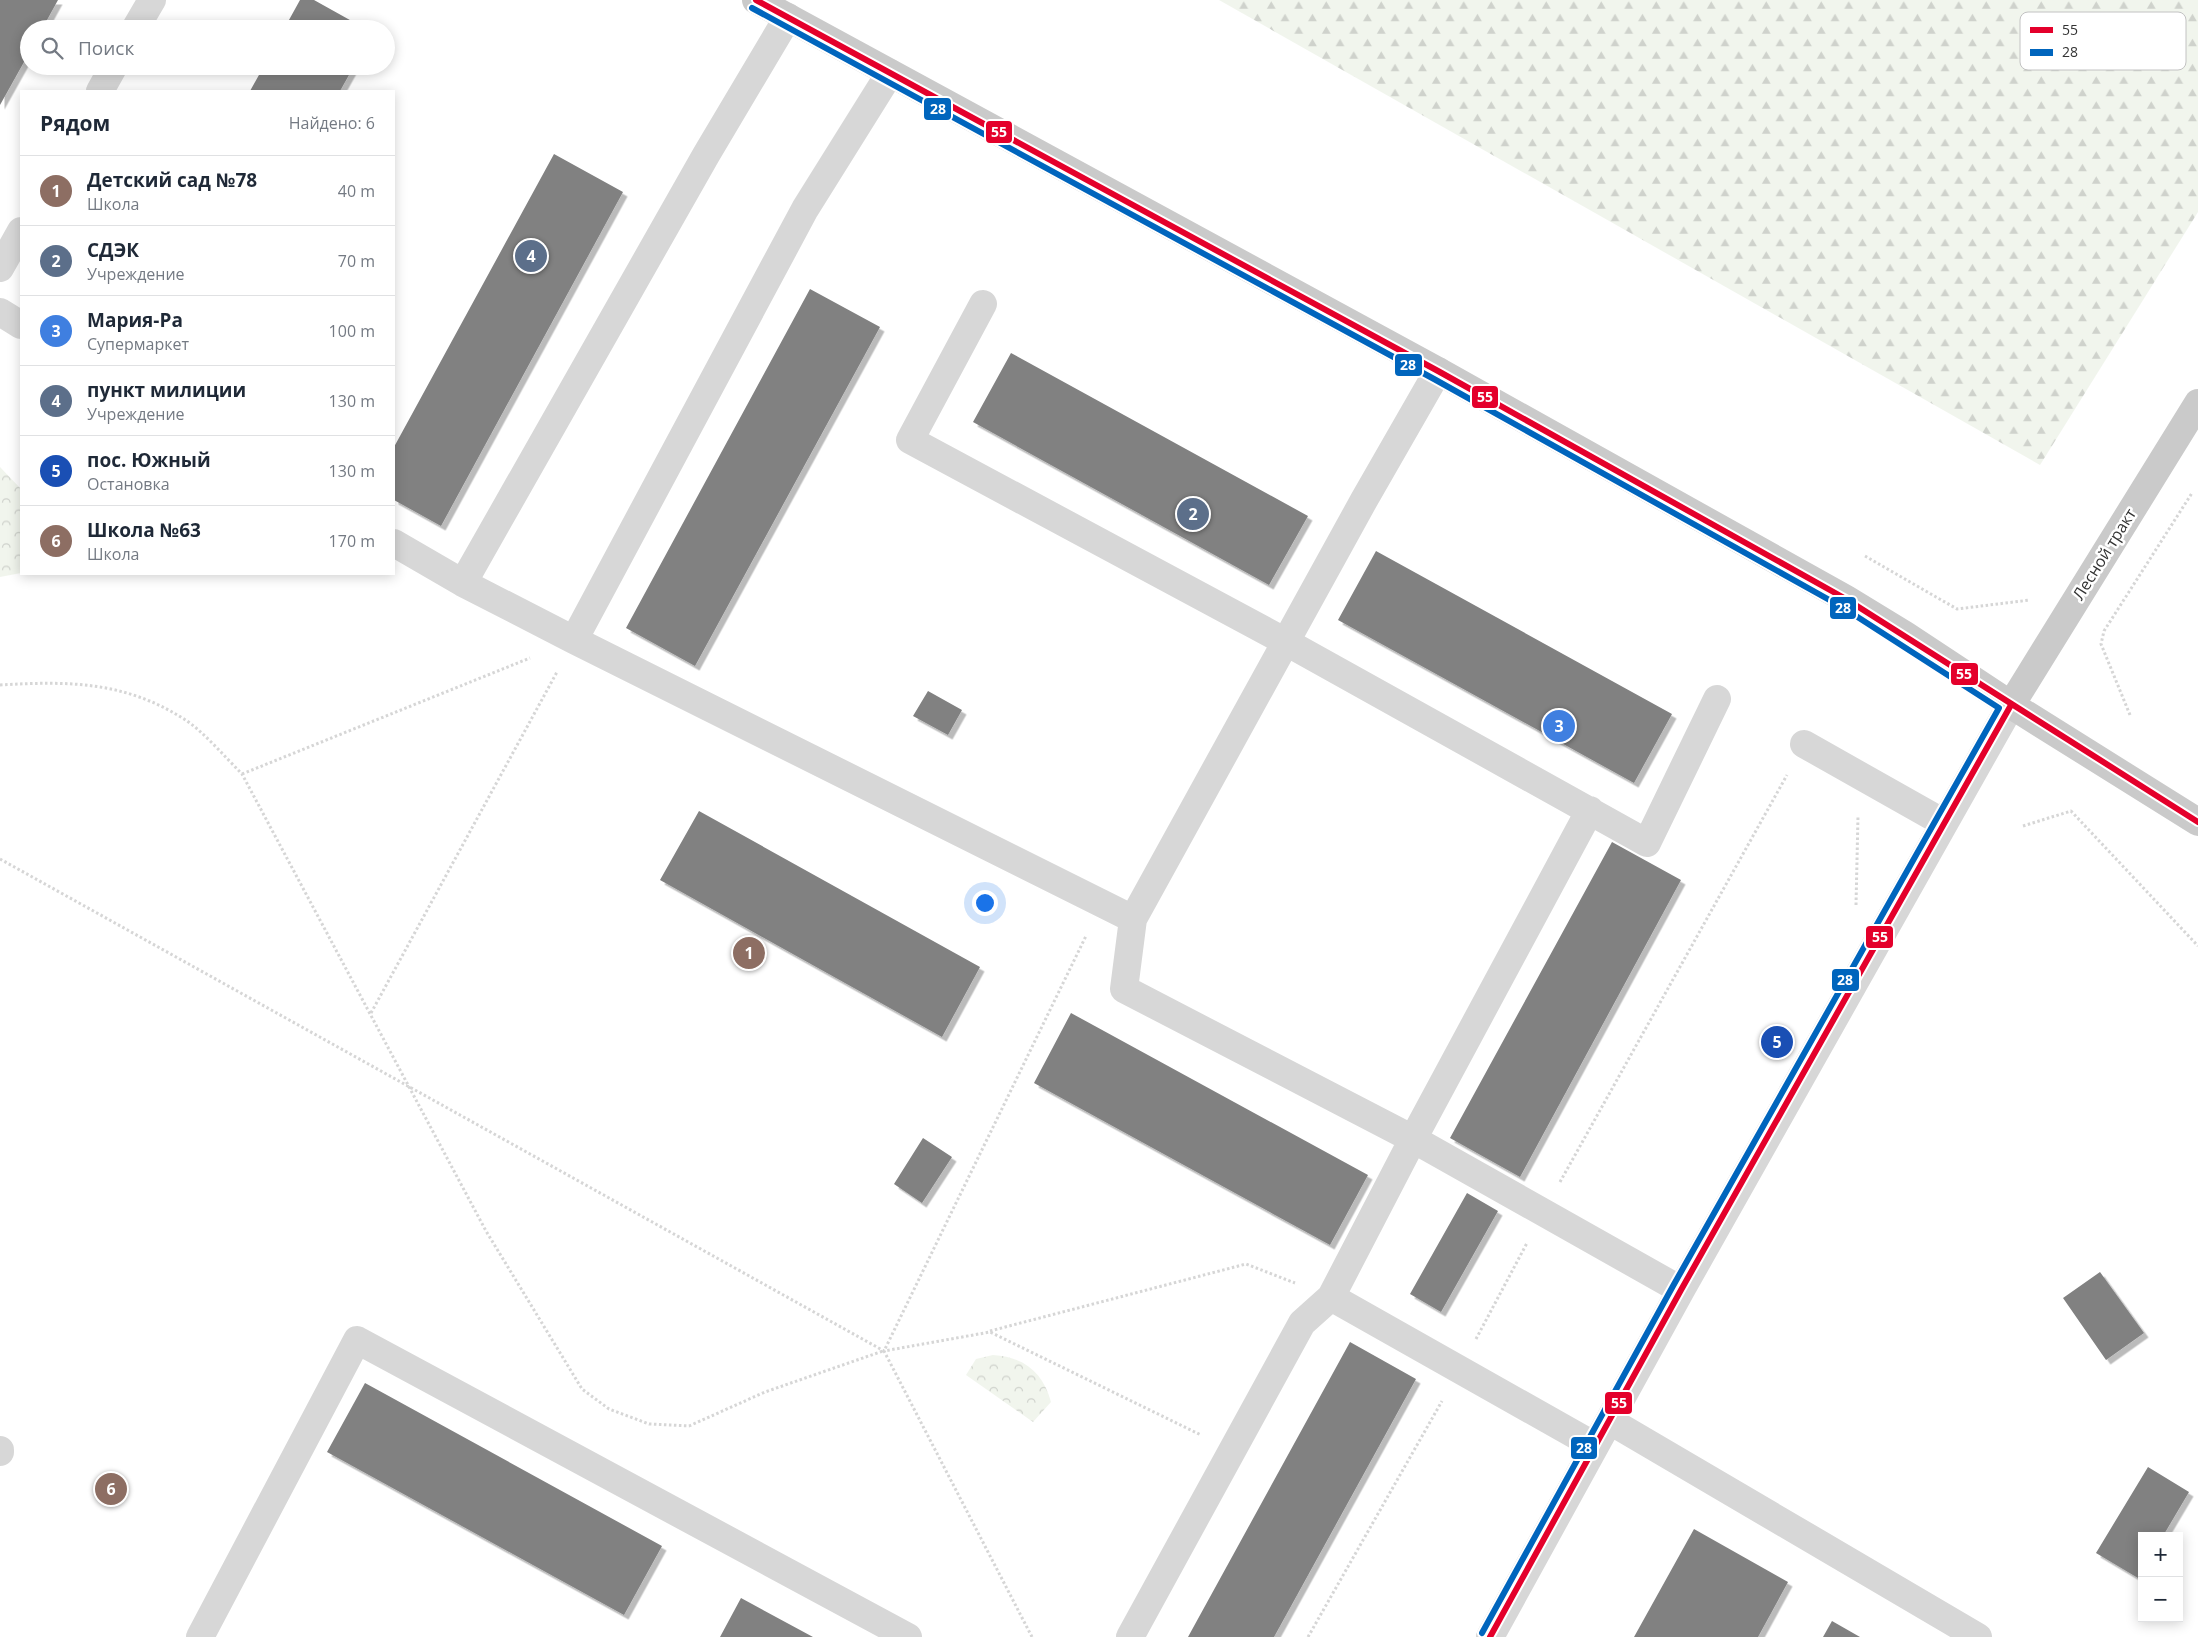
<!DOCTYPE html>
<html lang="ru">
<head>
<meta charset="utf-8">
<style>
	:root { --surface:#fff; --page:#f2f2f3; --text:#1f2937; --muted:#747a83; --line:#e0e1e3; --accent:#ea580c }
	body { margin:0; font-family:"Open Sans",sans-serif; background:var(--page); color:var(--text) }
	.controls { position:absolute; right:15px; bottom:15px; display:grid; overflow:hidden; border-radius:0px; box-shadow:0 2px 12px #0003 }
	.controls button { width:45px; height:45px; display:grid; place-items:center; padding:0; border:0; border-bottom:1px solid var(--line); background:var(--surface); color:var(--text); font:25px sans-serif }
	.you { position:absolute; left:984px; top:902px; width:18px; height:18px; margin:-12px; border:4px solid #fff; border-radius:50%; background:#1a73e8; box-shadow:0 0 0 8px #1a73e833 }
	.badge { display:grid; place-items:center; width:32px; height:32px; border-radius:50%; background:var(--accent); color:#fff; font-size:16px; font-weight:700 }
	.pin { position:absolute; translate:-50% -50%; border:2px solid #fff; box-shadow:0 1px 5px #0006 }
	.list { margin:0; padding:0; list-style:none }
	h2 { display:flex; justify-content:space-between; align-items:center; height:65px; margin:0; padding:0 20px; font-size:21px }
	h2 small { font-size:16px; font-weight:400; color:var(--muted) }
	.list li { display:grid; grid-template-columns:32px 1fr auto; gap:15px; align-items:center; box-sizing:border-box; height:70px; padding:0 20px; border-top:1px solid var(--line) }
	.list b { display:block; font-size:19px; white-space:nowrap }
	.list p { margin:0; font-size:16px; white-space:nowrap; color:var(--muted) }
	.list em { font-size:16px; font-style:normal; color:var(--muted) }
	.icon { flex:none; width:28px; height:28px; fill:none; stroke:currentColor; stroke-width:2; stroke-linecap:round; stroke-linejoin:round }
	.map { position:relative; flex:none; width:2198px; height:1637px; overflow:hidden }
	.search { position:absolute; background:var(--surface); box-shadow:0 2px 12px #0003; left:20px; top:20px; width:375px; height:55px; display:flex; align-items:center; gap:12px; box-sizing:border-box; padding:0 18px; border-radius:28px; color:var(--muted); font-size:19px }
	.panel { position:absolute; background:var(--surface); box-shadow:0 2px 12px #0003; left:20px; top:90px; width:375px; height:485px; border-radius:0px }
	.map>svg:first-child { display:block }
	.forest { fill:url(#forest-firs) }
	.park { fill:url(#park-crowns) }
	.building { fill:#818181; filter:url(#shadow) }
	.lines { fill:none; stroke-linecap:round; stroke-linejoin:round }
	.path { stroke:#d6d6d6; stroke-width:3; stroke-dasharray:2.5 2.5; stroke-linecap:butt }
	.minor { stroke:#d7d7d7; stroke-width:28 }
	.major { stroke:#cacaca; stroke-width:28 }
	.bus-1-casing { stroke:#fff; stroke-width:10 }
	.bus-2-casing { stroke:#fff; stroke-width:10 }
	.bus-1 { stroke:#e4002b; stroke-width:6 }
	.bus-2 { stroke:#0065bd; stroke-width:6 }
	.labels { text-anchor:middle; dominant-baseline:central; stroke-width:5; stroke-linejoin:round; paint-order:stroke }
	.street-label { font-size:16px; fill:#333; stroke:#fff }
	.key { fill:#fff; stroke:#c2c2c2; stroke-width:1 }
	.key-label { font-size:14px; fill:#333 }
	.line-badge { stroke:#fff; stroke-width:2 }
	.badge-label { font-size:14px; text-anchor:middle; font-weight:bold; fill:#fff }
</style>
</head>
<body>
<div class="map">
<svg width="2198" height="1637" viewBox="0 0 2198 1637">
	<defs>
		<pattern id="forest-firs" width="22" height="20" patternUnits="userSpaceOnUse" patternTransform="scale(1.25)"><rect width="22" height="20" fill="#f1f5ed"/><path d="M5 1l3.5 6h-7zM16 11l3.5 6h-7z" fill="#cfd2cc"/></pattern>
		<pattern id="park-crowns" width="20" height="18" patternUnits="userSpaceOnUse" patternTransform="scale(1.25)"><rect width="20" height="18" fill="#f1f5ed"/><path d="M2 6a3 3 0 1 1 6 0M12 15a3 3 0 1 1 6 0" fill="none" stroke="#cfd2cc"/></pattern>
		<filter id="shadow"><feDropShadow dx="4.5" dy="4.5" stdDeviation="0" flood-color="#0004"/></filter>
	</defs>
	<rect width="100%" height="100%" fill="#fff"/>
	<!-- forest -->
	<path class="forest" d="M1219,0H2198V212L2040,465Z"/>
	<!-- park -->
	<path class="park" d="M0,467L21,489V573L0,577Z
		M993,1355C1024,1357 1043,1372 1051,1402L1033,1422L966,1375L976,1359Z"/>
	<!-- building -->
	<path class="building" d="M0,0H58L42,29H29V53L0,105Z
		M300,0H314L366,29H284Z
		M264,66H354L340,91H250Z
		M554,154L623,192L441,526L394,500V447Z
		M810,289L880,327L695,666L626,628Z
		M1011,353L1308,516L1269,585L973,422Z
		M1376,551L1672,714L1634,783L1338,620Z
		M928,691L962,710L948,735L913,716Z
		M699,811L980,967L942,1037L660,880Z
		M1612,842L1681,880L1520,1177L1450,1138Z
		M1071,1013L1368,1175L1330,1245L1034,1083Z
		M923,1138L952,1157L922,1203L894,1184Z
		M1467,1193L1498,1211L1441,1312L1410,1294Z
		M2100,1272L2144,1333L2106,1360L2063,1298Z
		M1350,1342L1416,1379L1274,1637H1188Z
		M365,1383L662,1546L624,1615L327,1452Z
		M2148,1467L2189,1492L2163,1536H2142V1572L2138,1578L2096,1553Z
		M1694,1529L1788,1582L1758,1637H1634Z
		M741,1598L813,1637H720Z
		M1832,1621L1860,1637H1823Z"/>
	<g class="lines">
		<!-- path -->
		<path class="path" d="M1865,556L1957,609L2030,600
			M0,685C68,681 124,681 184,719C203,731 225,757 242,774L486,1231L582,1389L609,1409L649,1424L689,1426L765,1392L883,1351
			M2130,715L2101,644L2104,631L2192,493
			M242,774L530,658
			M2023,826L2071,811L2198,946
			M0,859L884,1351L990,1332L1201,1435
			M1856,905L1858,816
			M371,1013L557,672
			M1560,1182L1787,775
			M990,1331L1246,1264L1295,1283
			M1476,1339L1527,1243
			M1032,1637L884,1351L1086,936
			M1308,1637L1442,1401"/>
		<!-- minor -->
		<path class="minor" d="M135,29L152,0
			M100,91L114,66
			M0,268L21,231
			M983,304L910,440L1286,642L1647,843L1717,699
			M0,312L21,325
			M1438,371L1364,500L1133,919L1124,989L1413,1139L1681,1290
			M394,543L463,583L574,640L1133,919
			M463,583L706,155L788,17
			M574,640L805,209L890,73
			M1804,744L1944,823
			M1331,1297L1595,1446
			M1610,1421L1978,1637
			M0,1450V1452
			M200,1637L357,1340L908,1637
			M1130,1637L1302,1323L1331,1297L1413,1139L1590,810
			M1490,1637L1681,1290L2011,705"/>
		<!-- major -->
		<path class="major" d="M756,0L1438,371L1846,599L1905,635L2011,705L2198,822
			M2011,705L2198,403"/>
		<!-- bus-1 casing -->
		<g class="bus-1-casing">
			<path id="bus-1" d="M756,0L1438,371L1846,599L2198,822
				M1490,1637L1681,1290L2011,705"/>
		</g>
		<!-- bus-2 casing -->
		<g class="bus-2-casing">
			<path id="bus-2" d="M752,8L1434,379L1842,607L1999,708L1673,1286L1482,1633"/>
		</g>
		<!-- bus-1 -->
		<use href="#bus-1" class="bus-1"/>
		<!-- bus-2 -->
		<use href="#bus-2" class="bus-2"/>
	</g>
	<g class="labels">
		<!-- street labels -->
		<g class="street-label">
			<text transform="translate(2104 554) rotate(-58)">Лесной тракт</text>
		</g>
	</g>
	<!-- legend -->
	<rect x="2020" y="12" width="166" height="58" rx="8" class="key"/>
	<rect x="2030" y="27" width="23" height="6" fill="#e4002b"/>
	<rect x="2030" y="49" width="23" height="7" fill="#0065bd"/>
	<g class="key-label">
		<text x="2062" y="35">55</text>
		<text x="2062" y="57">28</text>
	</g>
	<g class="line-badge">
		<rect x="923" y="97" width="29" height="24" rx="5" fill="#0065bd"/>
		<rect x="985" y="120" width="28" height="24" rx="5" fill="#e4002b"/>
		<rect x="1394" y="353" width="29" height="24" rx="5" fill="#0065bd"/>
		<rect x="1471" y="385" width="28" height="24" rx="5" fill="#e4002b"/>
		<rect x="1829" y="596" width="28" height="24" rx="5" fill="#0065bd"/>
		<rect x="1950" y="662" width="29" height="24" rx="5" fill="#e4002b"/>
		<rect x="1865" y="925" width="29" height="24" rx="5" fill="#e4002b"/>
		<rect x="1831" y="968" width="29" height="24" rx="5" fill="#0065bd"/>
		<rect x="1604" y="1391" width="29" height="24" rx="5" fill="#e4002b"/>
		<rect x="1570" y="1436" width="28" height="24" rx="5" fill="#0065bd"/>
	</g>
	<g class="badge-label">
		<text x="938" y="114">28</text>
		<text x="999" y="137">55</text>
		<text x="1408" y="370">28</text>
		<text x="1485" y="402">55</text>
		<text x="1843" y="613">28</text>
		<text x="1964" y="679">55</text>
		<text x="1880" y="942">55</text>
		<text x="1845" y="985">28</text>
		<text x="1619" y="1408">55</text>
		<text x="1584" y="1453">28</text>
	</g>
</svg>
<div class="controls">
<button>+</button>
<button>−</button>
</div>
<div class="you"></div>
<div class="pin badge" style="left:749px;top:953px;background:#8d6e63">1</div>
<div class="pin badge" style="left:1193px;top:514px;background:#5c6f8a">2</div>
<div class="pin badge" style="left:1559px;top:726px;background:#3f7fe0">3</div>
<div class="pin badge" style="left:531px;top:256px;background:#5c6f8a">4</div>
<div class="pin badge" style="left:1777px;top:1042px;background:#1a4fb4">5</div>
<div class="pin badge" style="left:111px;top:1489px;background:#8d6e63">6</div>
<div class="search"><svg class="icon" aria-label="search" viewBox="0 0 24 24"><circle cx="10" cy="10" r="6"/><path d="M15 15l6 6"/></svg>Поиск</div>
<section class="panel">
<h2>Рядом<small>Найдено: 6</small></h2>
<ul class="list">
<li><span class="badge" style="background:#8d6e63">1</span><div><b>Детский сад №78</b><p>Школа</p></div><em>40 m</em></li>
<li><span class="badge" style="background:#5c6f8a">2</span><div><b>СДЭК</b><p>Учреждение</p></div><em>70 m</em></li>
<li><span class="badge" style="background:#3f7fe0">3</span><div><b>Мария-Ра</b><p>Супермаркет</p></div><em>100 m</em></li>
<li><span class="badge" style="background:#5c6f8a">4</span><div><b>пункт милиции</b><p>Учреждение</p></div><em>130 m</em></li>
<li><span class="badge" style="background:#1a4fb4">5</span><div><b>пос. Южный</b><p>Остановка</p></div><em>130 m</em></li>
<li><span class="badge" style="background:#8d6e63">6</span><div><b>Школа №63</b><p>Школа</p></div><em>170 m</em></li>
</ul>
</section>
</div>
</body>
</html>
